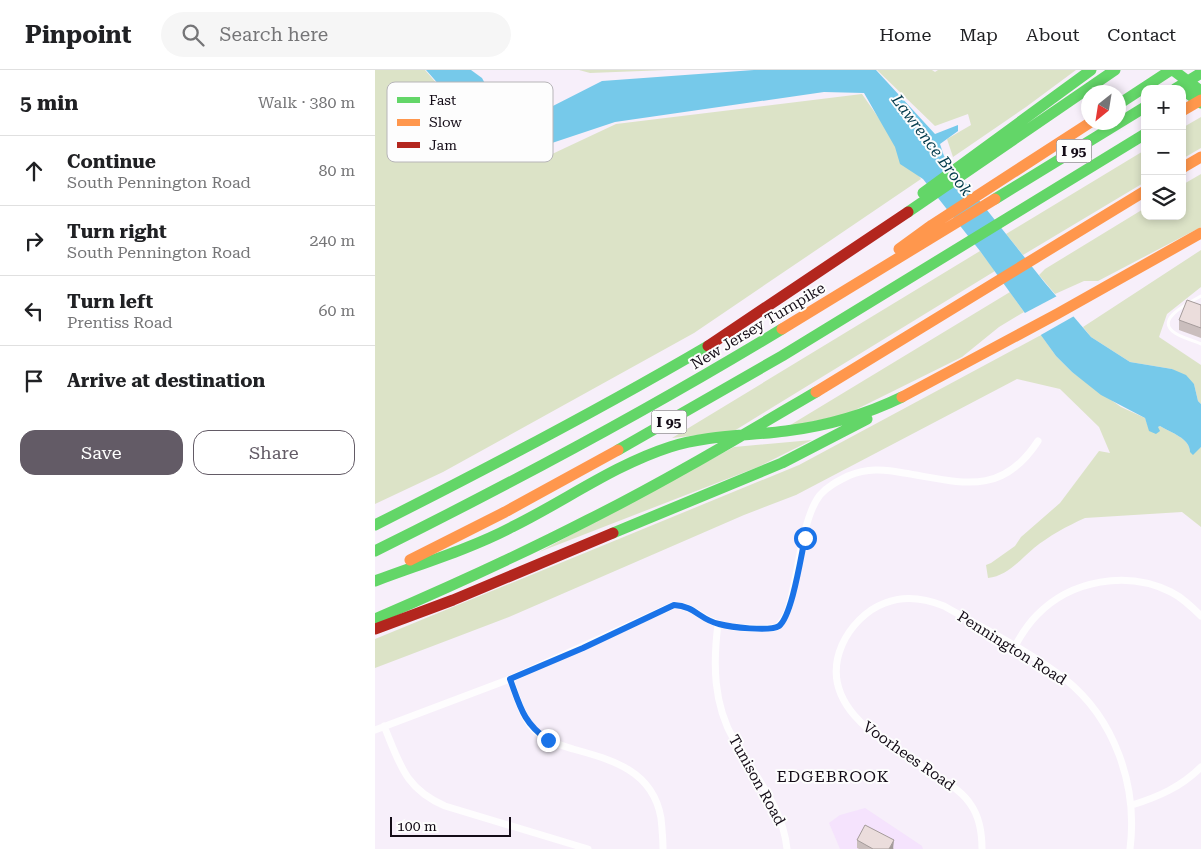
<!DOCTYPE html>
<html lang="en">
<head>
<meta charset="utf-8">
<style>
	:root { --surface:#fff; --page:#f6f6f6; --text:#202124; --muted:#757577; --line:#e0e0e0; --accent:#635b66 }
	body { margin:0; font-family:"Roboto Serif",serif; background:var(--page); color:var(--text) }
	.controls { position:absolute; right:15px; top:15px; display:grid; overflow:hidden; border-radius:10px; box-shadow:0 2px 8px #0003 }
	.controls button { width:45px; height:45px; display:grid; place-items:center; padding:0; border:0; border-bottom:1px solid var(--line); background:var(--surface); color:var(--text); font:25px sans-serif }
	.compass { position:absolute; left:706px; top:15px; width:45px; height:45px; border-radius:50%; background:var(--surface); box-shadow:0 2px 8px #0003; rotate:210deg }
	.scale { position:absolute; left:15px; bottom:12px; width:121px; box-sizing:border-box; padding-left:5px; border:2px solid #140c17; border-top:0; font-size:14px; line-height:18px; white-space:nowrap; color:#140c17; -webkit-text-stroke:4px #fdfdfd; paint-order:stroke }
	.stop { position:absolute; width:15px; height:15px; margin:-11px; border:4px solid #1a73e8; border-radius:50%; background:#fff }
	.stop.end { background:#1a73e8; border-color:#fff; box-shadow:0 1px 5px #0008 }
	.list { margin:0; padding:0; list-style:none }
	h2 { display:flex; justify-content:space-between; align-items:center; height:65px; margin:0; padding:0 20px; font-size:21px }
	h2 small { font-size:16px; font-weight:400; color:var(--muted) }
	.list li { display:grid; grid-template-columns:32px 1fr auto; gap:15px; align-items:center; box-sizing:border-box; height:70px; padding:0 20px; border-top:1px solid var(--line) }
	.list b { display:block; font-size:19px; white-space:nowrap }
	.list p { margin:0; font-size:16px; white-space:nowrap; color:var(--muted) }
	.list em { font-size:16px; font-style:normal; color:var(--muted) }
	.actions { display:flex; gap:10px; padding:15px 20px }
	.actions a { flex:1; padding:11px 0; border:1px solid var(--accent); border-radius:15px; text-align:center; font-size:18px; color:var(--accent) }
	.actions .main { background:var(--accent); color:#fff }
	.icon { flex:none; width:28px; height:28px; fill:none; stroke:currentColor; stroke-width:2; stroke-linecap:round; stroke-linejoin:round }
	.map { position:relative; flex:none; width:826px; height:779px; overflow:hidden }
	header { display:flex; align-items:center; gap:30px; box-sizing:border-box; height:70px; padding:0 25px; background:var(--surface); border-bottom:1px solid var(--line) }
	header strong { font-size:24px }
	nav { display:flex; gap:28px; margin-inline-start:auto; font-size:18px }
	.search { width:350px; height:45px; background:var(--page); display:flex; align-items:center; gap:12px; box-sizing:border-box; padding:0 18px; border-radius:28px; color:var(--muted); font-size:19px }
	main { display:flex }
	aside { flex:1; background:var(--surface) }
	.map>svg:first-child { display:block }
	.built { fill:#f5e3fd }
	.green { fill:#dce3c7 }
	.water { fill:#76c9ea }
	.pier { fill:#f7effa }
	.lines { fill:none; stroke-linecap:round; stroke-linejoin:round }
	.lane { stroke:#fefdfe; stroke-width:3 }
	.street { stroke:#fefdfe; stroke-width:7 }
	.fast { stroke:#63d668; stroke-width:11 }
	.slow { stroke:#ff974d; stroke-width:11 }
	.jam { stroke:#b3261e; stroke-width:11 }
	.wall { fill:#cabebd }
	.shaded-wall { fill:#a49b9a }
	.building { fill:#ebdddc; stroke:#a49b9a }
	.route { stroke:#1a73e8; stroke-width:6 }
	.labels { text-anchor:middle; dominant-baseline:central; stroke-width:4; stroke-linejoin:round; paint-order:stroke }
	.shield { fill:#fdfdfd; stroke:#5a545c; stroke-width:1 }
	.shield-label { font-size:14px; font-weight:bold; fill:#140c17 }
	.street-label { font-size:15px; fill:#140c17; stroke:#fdfdfd }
	.water-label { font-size:16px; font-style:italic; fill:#00394a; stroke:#fdfdfd }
	.neighbourhood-label { font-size:16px; letter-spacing:1px; fill:#140c17; stroke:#fdfdfd }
	.key { fill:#fdfdfd; stroke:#b7b5b8; stroke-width:1 }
	.key-label { font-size:14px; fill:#140c17 }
</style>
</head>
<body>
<header>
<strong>Pinpoint</strong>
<div class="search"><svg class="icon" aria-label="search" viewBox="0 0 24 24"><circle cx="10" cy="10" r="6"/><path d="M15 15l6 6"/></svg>Search here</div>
<nav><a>Home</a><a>Map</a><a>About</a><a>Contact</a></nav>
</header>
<main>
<aside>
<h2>5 min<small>Walk · 380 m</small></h2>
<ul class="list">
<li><svg class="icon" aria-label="ahead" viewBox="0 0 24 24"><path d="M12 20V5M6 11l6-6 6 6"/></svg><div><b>Continue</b><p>South Pennington Road</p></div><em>80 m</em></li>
<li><svg class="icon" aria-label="right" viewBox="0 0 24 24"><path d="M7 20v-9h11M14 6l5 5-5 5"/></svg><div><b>Turn right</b><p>South Pennington Road</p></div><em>240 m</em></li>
<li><svg class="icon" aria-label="left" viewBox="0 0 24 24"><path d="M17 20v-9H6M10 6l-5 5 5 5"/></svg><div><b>Turn left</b><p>Prentiss Road</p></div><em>60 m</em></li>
<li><svg class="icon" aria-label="arrive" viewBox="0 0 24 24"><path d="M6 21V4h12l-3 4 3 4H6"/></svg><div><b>Arrive at destination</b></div></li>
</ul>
<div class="actions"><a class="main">Save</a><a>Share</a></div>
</aside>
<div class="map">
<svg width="826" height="779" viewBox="0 0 826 779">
	<rect width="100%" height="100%" fill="#f7effa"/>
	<!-- built -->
	<path class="built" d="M490,738L547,776L548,779H465L454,753L465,745Z"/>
	<!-- green -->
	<path class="green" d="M0,0H50L111,70L142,87L175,85L241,54L487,24L546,109L319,263L68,402L0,434Z
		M204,0H292L215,3Z
		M502,0H557L560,2L563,0H701L651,37L578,87L572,69L596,55L593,44L560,56Z
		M826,47V78L807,89V58Z
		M770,80V112L648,185L631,164Z
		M826,104V157L723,211H709L680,224L664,205L670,199L770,138V146H807V115Z
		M826,180V217L792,244L784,267L826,295V334L823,331L819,314L797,299L755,292L716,267L708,257Z
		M605,181L620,201L359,361L297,368Z
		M635,222L649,242L624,257L587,287L472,344L412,357Z
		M666,265L681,286L697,302L746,337L770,348L773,356L783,357L785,356C796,363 815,368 815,382L826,377V457L807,442L710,448C692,456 674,466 659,478C645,490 632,506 613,508L611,495L616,493L640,476L646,467L685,433L724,381L735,383L724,357L685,319L642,309L421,425L369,445L134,547L0,598V569L424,395Z
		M437,370L383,397L164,482L359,377Z"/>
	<!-- water -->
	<path class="water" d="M51,0H96L107,8L120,32L147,39L170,40L227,11L379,0H501L560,64L583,55V61L565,74L569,86L670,213L716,267L755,292L797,299L811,305L819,314L823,331L826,334V377L818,385L815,382C815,368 796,363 785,356L783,357L785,361L781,364L774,361L770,348L726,325L697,302L681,286L605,181L548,109L525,94L520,77L489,23L449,22L240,52L141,85L111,68Z"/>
	<!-- pier -->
	<path class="pier" d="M684,225L701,245L664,266L648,244Z"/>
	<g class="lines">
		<!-- lane -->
		<path class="lane" d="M826,226C816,232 778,249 800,263C807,268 818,270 826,274"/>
		<!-- street -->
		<path class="street" d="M343,554C338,593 338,634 359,670C379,705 408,737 412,779
			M640,576C646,565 653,554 662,545C696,510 752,500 796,522C808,528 817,537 826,546
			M135,609C141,624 145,642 155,655C165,669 182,674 198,679C238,690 278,701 286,748C287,758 288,769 288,779
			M9,656C25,694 30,719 70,736L213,779
			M0,660L135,609L299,535C318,536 324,547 341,553C353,558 390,560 402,557C413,547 415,533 418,519C424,494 429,445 445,425C453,416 463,411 473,406C492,398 509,399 529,403C585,412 626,428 663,371
			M757,735C783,727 806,717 826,697
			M607,779C607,764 605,748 596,735C588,722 574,714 562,706C518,677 439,640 467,575C475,557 491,540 510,533C530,525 549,528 569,536C609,559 653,580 690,609C740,649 763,716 755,779"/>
		<!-- fast -->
		<path class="fast" d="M798,0L826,21
			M800,19L826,3
			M807,19L826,33
			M744,34L796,0
			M548,123L716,0
			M620,129L770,37
			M533,142L740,0
			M243,380L407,286L770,64
			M0,455C113,398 224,340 333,276
			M238,463L407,393L492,349
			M0,481C139,412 275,339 407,259
			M0,511C45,494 95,479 137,457C190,431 239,395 295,377C332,365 373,366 411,361C452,356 490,345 527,327
			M0,549C72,518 143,486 213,450C291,411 366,366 441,322"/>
		<!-- slow -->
		<path class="slow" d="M807,41L826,30
			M807,98L826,87
			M524,179L557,155L716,52
			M407,259L620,129
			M441,322L770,121
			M527,327L682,244L826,163
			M35,490L130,442L243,380"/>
		<!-- jam -->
		<path class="jam" d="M333,276L533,142
			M0,559L78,530L238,463"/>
	</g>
	<!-- wall -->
	<path class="wall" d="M826,235V268L804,260V250Z
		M482,770L519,778L518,779H484L482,778Z"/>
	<!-- shaded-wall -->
	<path class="shaded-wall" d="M519,770L518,779H514Z"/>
	<!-- building -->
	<path class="building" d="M812,230L826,235V258L804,250Z
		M490,755L519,770L514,779H498L482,770Z"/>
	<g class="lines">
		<!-- route -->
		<path class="route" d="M173,670C148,653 145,636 135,609L208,578L299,535C320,536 325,550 344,554C355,557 395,562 404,556C417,546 426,486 430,468"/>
	</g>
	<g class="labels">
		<!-- shield labels -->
		<g class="shield">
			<rect x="681.5" y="69.5" width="35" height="23" rx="4"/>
			<rect x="276.5" y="340.5" width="35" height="23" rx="4"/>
		</g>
		<g class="shield-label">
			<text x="699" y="81">I 95</text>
			<text x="294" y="352">I 95</text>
		</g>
		<!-- street labels -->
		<g class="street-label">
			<text transform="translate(383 256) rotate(-31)">New Jersey Turnpike</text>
			<text transform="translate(637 578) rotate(32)">Pennington Road</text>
			<text transform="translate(534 686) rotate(35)">Voorhees Road</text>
			<text transform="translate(382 710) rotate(61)">Tunison Road</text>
		</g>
		<!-- water labels -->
		<g class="water-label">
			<text transform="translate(557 75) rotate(53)">Lawrence Brook</text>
		</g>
		<!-- neighbourhood labels -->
		<g class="neighbourhood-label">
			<text x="458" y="706">EDGEBROOK</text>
		</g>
	</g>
	<!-- legend -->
	<rect x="12" y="12" width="166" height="80" rx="8" class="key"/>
	<rect x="22" y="27" width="23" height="6" fill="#63d668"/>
	<rect x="22" y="49" width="23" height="7" fill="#ff974d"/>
	<rect x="22" y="72" width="23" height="6" fill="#b3261e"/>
	<g class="key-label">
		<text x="54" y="35">Fast</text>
		<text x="54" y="57">Slow</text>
		<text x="54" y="80">Jam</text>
	</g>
</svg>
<div class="controls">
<button>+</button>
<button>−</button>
<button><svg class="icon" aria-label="layers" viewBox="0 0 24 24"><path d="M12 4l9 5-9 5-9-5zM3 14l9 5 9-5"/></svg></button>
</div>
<svg class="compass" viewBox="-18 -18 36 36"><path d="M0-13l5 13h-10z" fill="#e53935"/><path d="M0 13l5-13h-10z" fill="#757577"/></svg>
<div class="scale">100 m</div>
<div class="stop" style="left:430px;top:468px"></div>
<div class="stop end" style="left:173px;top:670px"></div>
</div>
</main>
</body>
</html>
